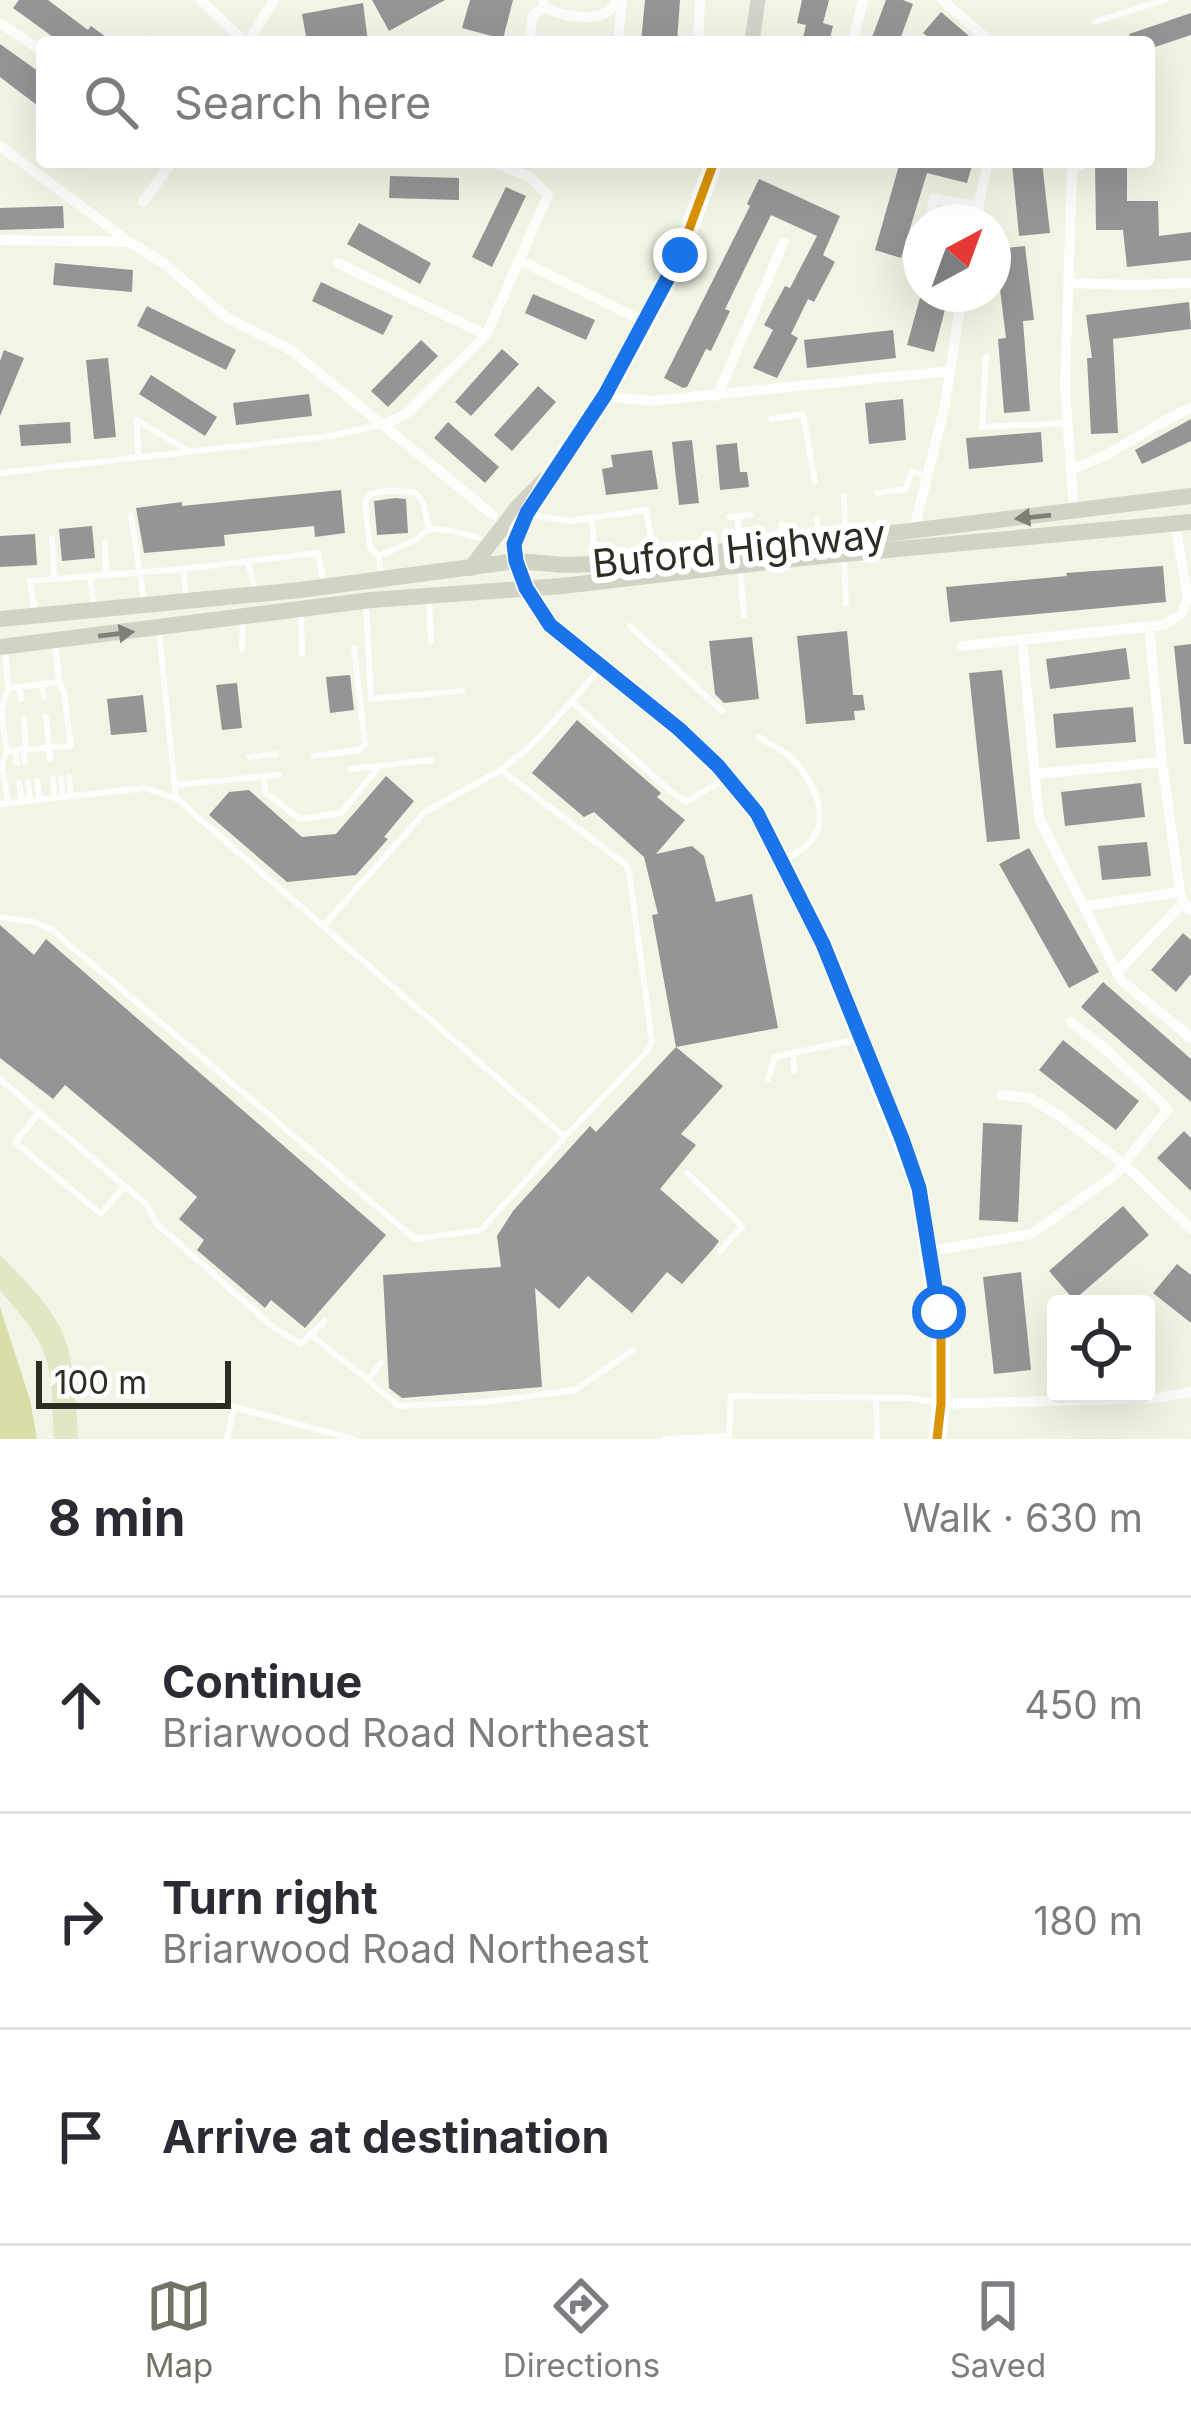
<!DOCTYPE html>
<html lang="en">
<head>
<meta charset="utf-8">
<style>
	:root { --surface:#fff; --page:#f2f2f3; --text:#2b2b33; --muted:#7c7c81; --line:#e1e1e2; --accent:#717367 }
	body { margin:0; font-family:Inter,sans-serif; background:var(--page); color:var(--text) }
	.controls { position:absolute; right:36px; bottom:36px; display:grid; overflow:hidden; border-radius:12px; box-shadow:0 12px 48px #0002 }
	.controls button { width:108px; height:108px; display:grid; place-items:center; padding:0; border:0; border-bottom:3px solid var(--line); background:var(--surface); color:var(--text); font:60px sans-serif }
	.compass { position:absolute; left:903px; top:204px; width:108px; height:108px; border-radius:50%; background:var(--surface); box-shadow:0 12px 48px #0002; rotate:41deg }
	.scale { position:absolute; left:36px; bottom:30px; width:195px; box-sizing:border-box; padding-left:12px; border:6px solid #2c2d23; border-top:0; font-size:33px; line-height:42px; white-space:nowrap; color:#2c2d23; -webkit-text-stroke:9px #fff; paint-order:stroke }
	.stop { position:absolute; width:36px; height:36px; margin:-27px; border:9px solid #1a73e8; border-radius:50%; background:#fff }
	.stop.end { background:#1a73e8; border-color:#fff; box-shadow:0 3px 12px #0008 }
	.list { margin:0; padding:0; list-style:none }
	h2 { display:flex; justify-content:space-between; align-items:center; height:156px; margin:0; padding:0 48px; font-size:51px }
	h2 small { font-size:39px; font-weight:400; color:var(--muted) }
	.list li { display:grid; grid-template-columns:78px 1fr auto; gap:36px; align-items:center; box-sizing:border-box; height:216px; padding:0 48px; border-top:3px solid var(--line) }
	.list b { display:block; font-size:45px; white-space:nowrap }
	.list p { margin:0; font-size:39px; white-space:nowrap; color:var(--muted) }
	.list em { font-size:39px; font-style:normal; color:var(--muted) }
	.icon { flex:none; width:66px; height:66px; fill:none; stroke:currentColor; stroke-width:2; stroke-linecap:round; stroke-linejoin:round }
	.map { position:relative; flex:none; width:1191px; height:1439px; overflow:hidden }
	.search { position:absolute; background:var(--surface); box-shadow:0 12px 48px #0002; left:36px; right:36px; top:36px; height:132px; display:flex; align-items:center; gap:30px; box-sizing:border-box; padding:0 42px; border-radius:12px; color:var(--muted); font-size:45px }
	.sheet { height:804px; background:var(--surface) }
	nav { display:flex; justify-content:space-around; align-items:center; box-sizing:border-box; height:168px; border-top:3px solid var(--line); background:var(--surface); font-size:33px; color:var(--muted) }
	nav a { display:grid; justify-items:center; gap:6px }
	nav .on { color:var(--accent) }
	.map>svg:first-child { display:block }
	.green { fill:#e3e6c5 }
	.water { fill:#d9dea6 }
	.building { fill:#939694 }
	.lines { fill:none; stroke-linecap:round; stroke-linejoin:round }
	.lane { stroke:#fdfdfb; stroke-width:6 }
	.street { stroke:#fdfdfb; stroke-width:10 }
	.secondary { stroke:#d3d4cc; stroke-width:15 }
	.primary { stroke:#d2d2c7; stroke-width:16 }
	.bus-1-casing { stroke:#fff; stroke-width:18 }
	.bus-1 { stroke:#d99405; stroke-width:9 }
	.oneway { fill:#7f8075 }
	.route { stroke:#1a73e8; stroke-width:15 }
	.labels { text-anchor:middle; dominant-baseline:central; stroke-width:12; stroke-linejoin:round; paint-order:stroke }
	.street-label { font-size:39px; fill:#2c2d23; stroke:#fff }
</style>
</head>
<body>
<div class="map">
<svg width="1191" height="1439" viewBox="0 0 1191 1439">
	<rect width="100%" height="100%" fill="#f2f4e5"/>
	<!-- green -->
	<path class="green" d="M0,1255C23,1279 52,1306 64,1336C76,1369 76,1405 78,1439H54C51,1364 53,1348 0,1291Z"/>
	<!-- water -->
	<path class="water" d="M0,1307L30,1400L37,1439H0Z"/>
	<!-- building -->
	<path class="building" d="M19,0H48L88,30L91,26L113,42H60L13,8Z
		M372,0H445L389,31Z
		M470,0H513L503,39L462,28Z
		M645,0H680L677,42H641Z
		M802,0H829L823,23L833,26L829,42H802L806,25L797,23Z
		M886,0H903L913,4L899,42L871,40Z
		M363,3L368,42H307L302,14Z
		M941,12L976,42H934L923,33Z
		M1191,13V35L1149,49V42H1132L1129,34Z
		M0,44L42,74V109L0,77Z
		M900,162H973L967,183L927,173L901,258L875,250Z
		M1024,162H1042L1050,233L1019,236L1012,163Z
		M1095,162H1127V201H1158L1159,236L1191,232V260L1127,267L1123,230H1096Z
		M390,176L459,178V200L389,198Z
		M759,179L840,216L823,255L835,262L814,302L808,299L791,334L798,338L777,378L753,368L773,330L764,325L785,286L790,288L817,236L771,215L725,309L730,311L711,351L706,349L687,387L683,388L664,378L750,206L747,204Z
		M506,187L526,196L492,267L472,257Z
		M63,206L64,228L0,230V208Z
		M359,223L431,263L420,284L347,244Z
		M1025,246L1034,320L1023,321L1030,411L1004,413L998,339L1006,338L995,249Z
		M55,263L133,270L132,292L53,285Z
		M321,282L393,316L383,335L312,301Z
		M533,294L595,320L586,340L525,313Z
		M921,294H949L934,352L907,345Z
		M1189,302L1191,329L1113,339L1118,433L1091,434L1087,358H1092L1086,315Z
		M147,306L236,350L226,370L137,326Z
		M893,330L896,358L807,368L804,340Z
		M421,340L438,356L388,407L371,391Z
		M502,349L519,364L471,416L455,402Z
		M4,350L24,358L0,416V361Z
		M108,358L116,437L94,439L86,360Z
		M151,375L217,417L205,436L139,394Z
		M538,386L556,402L512,451L494,435Z
		M309,394L312,416L236,425L233,403Z
		M903,399L906,440L869,444L865,403Z
		M1191,419V441L1142,464L1135,450Z
		M70,422L71,443L21,446L19,425Z
		M448,422L499,467L485,483L434,438Z
		M1041,432L1043,462L969,469L966,438Z
		M692,440L699,503L679,505L672,442Z
		M737,443L740,472H747L749,487L720,490L716,445Z
		M652,450L658,489L606,495L602,469L613,467L611,455Z
		M341,490L345,533L315,537L314,526L224,535L225,546L144,553L136,508L182,502V506Z
		M395,498L406,499L408,533L377,535L374,501Z
		M92,526L95,558L62,561L59,529Z
		M35,534L37,565L0,567V536Z
		M1163,566L1166,602L950,622L946,587L1067,576L1066,573Z
		M847,631L853,695H863L865,710L854,711L855,720L806,724L797,636Z
		M752,637L759,699L724,703L715,694L709,641Z
		M1191,644V744H1184L1174,646Z
		M1126,648L1130,679L1050,689L1046,659Z
		M1002,670L1020,839L987,842L969,673Z
		M350,675L354,710L330,713L326,677Z
		M237,683L242,728L222,730L216,685Z
		M143,695L147,732L111,735L107,699Z
		M1133,707L1136,742L1056,748L1053,714Z
		M577,720L661,793L657,797L685,820L656,854L692,846L704,856L716,902L752,894L778,1028L676,1047L652,915L658,914L644,857L594,812L584,817L532,773Z
		M386,776L414,801L384,837L388,839L356,875L287,882L209,815L229,792L249,790L302,837L336,834Z
		M1141,783L1145,817L1065,826L1061,792Z
		M1147,842L1151,876L1102,880L1098,846Z
		M1029,848L1099,972L1069,988L999,864Z
		M0,925L34,955L46,939L386,1235L305,1328L271,1300L265,1308L197,1250L204,1240L179,1219L197,1197L160,1165L65,1085L53,1099L0,1058Z
		M1183,933L1191,940V974L1176,992L1151,970Z
		M1103,982L1191,1059V1102L1081,1007Z
		M1063,1040L1139,1101L1116,1130L1039,1070Z
		M676,1047L723,1086L681,1134L696,1145L660,1189L719,1241L713,1249L682,1284L667,1272L632,1313L588,1276L559,1309L535,1288L542,1387L402,1398L389,1388L383,1275L501,1267L497,1236L513,1211L590,1126L596,1132Z
		M983,1123L1022,1125L1018,1222L979,1220Z
		M1184,1131L1191,1138V1191L1157,1158Z
		M1123,1206L1149,1235L1074,1300L1049,1271Z
		M1177,1264L1191,1275V1323L1153,1293Z
		M1021,1272L1031,1370L994,1374L983,1277Z"/>
	<g class="lines">
		<!-- lane -->
		<path class="lane" d="M1094,22L1165,0
			M986,357L982,427L1068,423
			M771,419L803,414L815,482
			M138,458L137,420L188,451
			M0,473L330,436L381,425
			M877,493L906,489L912,471L925,476
			M844,496L845,536
			M131,515L144,602
			M532,515L570,521L646,510L654,554
			M592,517L595,561
			M729,517L751,515
			M817,520L819,538
			M429,529L448,530L479,538
			M52,539L54,579
			M105,542L106,576
			M780,544L782,524
			M738,548V516
			M379,556L416,540L429,529L423,502L416,493C400,490 384,489 369,495L365,502L370,548L379,556L381,576
			M844,557L846,604
			M248,562L256,593
			M183,569L186,595
			M740,569L744,615
			M90,577L94,608
			M429,598L431,642
			M366,604L371,699L462,691
			M35,613L30,581L183,569L318,553L324,584
			M301,613L302,653
			M630,626L722,711
			M159,632L176,798
			M242,649L243,617
			M5,650L8,688L59,682L55,642
			M41,684L44,697
			M19,687L21,699
			M8,688L1,712L7,751L71,746L64,692L59,682
			M572,702L669,790L686,802L724,779
			M46,717L50,759
			M24,719L26,749
			M759,737C770,745 784,750 791,758C812,777 833,819 809,843C803,850 793,854 785,859
			M23,749L25,762
			M15,750L17,763
			M7,751L2,764L8,803
			M314,756L359,750L365,744L354,648
			M249,757L276,754
			M350,769L432,760
			M501,770L626,865L629,872L652,1041L648,1050L565,1137L323,926L425,812L501,770L534,743L601,668
			M69,777L71,796
			M263,777L266,793L300,819L341,813L379,766
			M61,778L63,797
			M53,779L55,798
			M37,781L39,799
			M28,782L30,800
			M19,783L22,801
			M175,785L279,775
			M0,804L145,788L177,799L323,926
			M0,917L34,922L51,929L415,1239L481,1230L565,1137
			M793,1053L794,1071
			M0,1079L147,1205L157,1224L273,1327L301,1344L325,1321
			M768,1079L775,1057L858,1039
			M39,1113L15,1142L101,1214L125,1186
			M687,1173L742,1226L720,1251
			M312,1336L368,1380
			M381,1363L368,1380L399,1406L485,1402L575,1390L633,1350
			M876,1398L877,1439
			M219,1402L234,1407
			M227,1439L234,1407L354,1439
			M665,1439L729,1436L731,1396L912,1398L938,1403"/>
		<!-- street -->
		<path class="street" d="M201,0L245,42
			M543,0L544,7C559,15 587,21 604,14C607,13 617,2 619,0
			M942,0L991,42
			M0,23L42,51
			M146,42L147,40
			M248,42L274,0
			M529,42L533,15L544,7
			M618,42L622,0
			M698,42L700,0
			M853,42L863,0
			M0,146L128,241
			M143,202L172,162
			M929,222L934,198L979,207
			M975,222L988,162
			M0,240L130,242L166,265L227,318L291,350L493,515
			M519,260L645,322
			M338,263L486,335
			M1069,283L1134,285L1191,283
			M605,396L650,401L950,371
			M717,396L784,242
			M385,424L406,414L486,335L548,195L529,176L491,162
			M1071,469C1116,456 1149,425 1191,408
			M1074,512L1065,387L1072,170L1085,162
			M914,529L945,405L962,294
			M1149,627L1162,762L1180,892L1183,903L1191,910
			M1022,639L1039,818L1121,980L1191,1038
			M962,646L1164,625L1181,614L1188,599L1175,524
			M1035,774L1162,762
			M1084,906L1180,892
			M1117,972L1183,903
			M1001,1095L1030,1098L1061,1117L1123,1163L1191,1229
			M930,1251L1031,1234L1115,1175L1168,1109L1110,1053L1071,1022
			M941,1404L1157,1398L1191,1392"/>
		<!-- secondary -->
		<path class="secondary" d="M752,42L758,0
			M714,162L674,270L605,396L553,471L517,532L514,544L516,561L526,588L550,625L679,729L718,767L757,813L823,943L919,1188L941,1339V1404L937,1439"/>
		<!-- primary -->
		<path class="primary" d="M471,568L518,507L553,471
			M0,619L300,590L516,561L565,565L595,564L845,539L1191,496
			M0,647L371,600L562,586L811,557L1191,522"/>
		<!-- bus-1 casing -->
		<g class="bus-1-casing">
			<path id="bus-1" d="M714,162L674,270L605,396L553,471L517,532L514,544L516,561L526,588L550,625L679,729L718,767L757,813L823,943L919,1188L941,1339V1404L937,1439"/>
		</g>
		<!-- bus-1 -->
		<use href="#bus-1" class="bus-1"/>
	</g>
	<!-- one-way arrows -->
	<defs><path id="oneway-solid" d="M-6-.8H1V-3.2L6.5 0L1 3.2V.8H-6Z" transform="scale(3)"/></defs>
	<g class="oneway">
		<use href="#oneway-solid" transform="translate(1033 517) rotate(174)"/>
		<use href="#oneway-solid" transform="translate(116 634) rotate(-7)"/>
	</g>
	<g class="lines">
		<!-- route -->
		<path class="route" d="M680,255L605,395L527,513L514,544L516,561L526,588L550,625L679,729L718,766L757,813L823,944L902,1139L919,1188L939,1312"/>
	</g>
	<g class="labels">
		<!-- street labels -->
		<g class="street-label">
			<text transform="translate(739 548) rotate(-6)">Buford Highway</text>
		</g>
	</g>
</svg>
<div class="controls">
<button><svg class="icon" aria-label="locate" viewBox="0 0 24 24"><circle cx="12" cy="12" r="6"/><path d="M12 2v4M12 18v4M2 12h4M18 12h4"/></svg></button>
</div>
<svg class="compass" viewBox="-18 -18 36 36"><path d="M0-13l5 13h-10z" fill="#e53935"/><path d="M0 13l5-13h-10z" fill="#7c7c81"/></svg>
<div class="scale">100 m</div>
<div class="stop" style="left:939px;top:1312px"></div>
<div class="stop end" style="left:680px;top:255px"></div>
<div class="search"><svg class="icon" aria-label="search" viewBox="0 0 24 24"><circle cx="10" cy="10" r="6"/><path d="M15 15l6 6"/></svg>Search here</div>
</div>
<section class="sheet">
<h2>8 min<small>Walk · 630 m</small></h2>
<ul class="list">
<li><svg class="icon" aria-label="ahead" viewBox="0 0 24 24"><path d="M12 20V5M6 11l6-6 6 6"/></svg><div><b>Continue</b><p>Briarwood Road Northeast</p></div><em>450 m</em></li>
<li><svg class="icon" aria-label="right" viewBox="0 0 24 24"><path d="M7 20v-9h11M14 6l5 5-5 5"/></svg><div><b>Turn right</b><p>Briarwood Road Northeast</p></div><em>180 m</em></li>
<li><svg class="icon" aria-label="arrive" viewBox="0 0 24 24"><path d="M6 21V4h12l-3 4 3 4H6"/></svg><div><b>Arrive at destination</b></div></li>
</ul>
</section>
<nav>
<a class="on"><svg class="icon" aria-label="map" viewBox="0 0 24 24"><path d="M3 6l6-2 6 2 6-2v14l-6 2-6-2-6 2zM9 4v14M15 6v14"/></svg>Map</a>
<a><svg class="icon" aria-label="directions" viewBox="0 0 24 24"><path d="M12 3l9 9-9 9-9-9zM9 14v-3h6M13 9l2 2-2 2"/></svg>Directions</a>
<a><svg class="icon" aria-label="saved" viewBox="0 0 24 24"><path d="M7 4h10v16l-5-4-5 4z"/></svg>Saved</a>
</nav>
</body>
</html>
